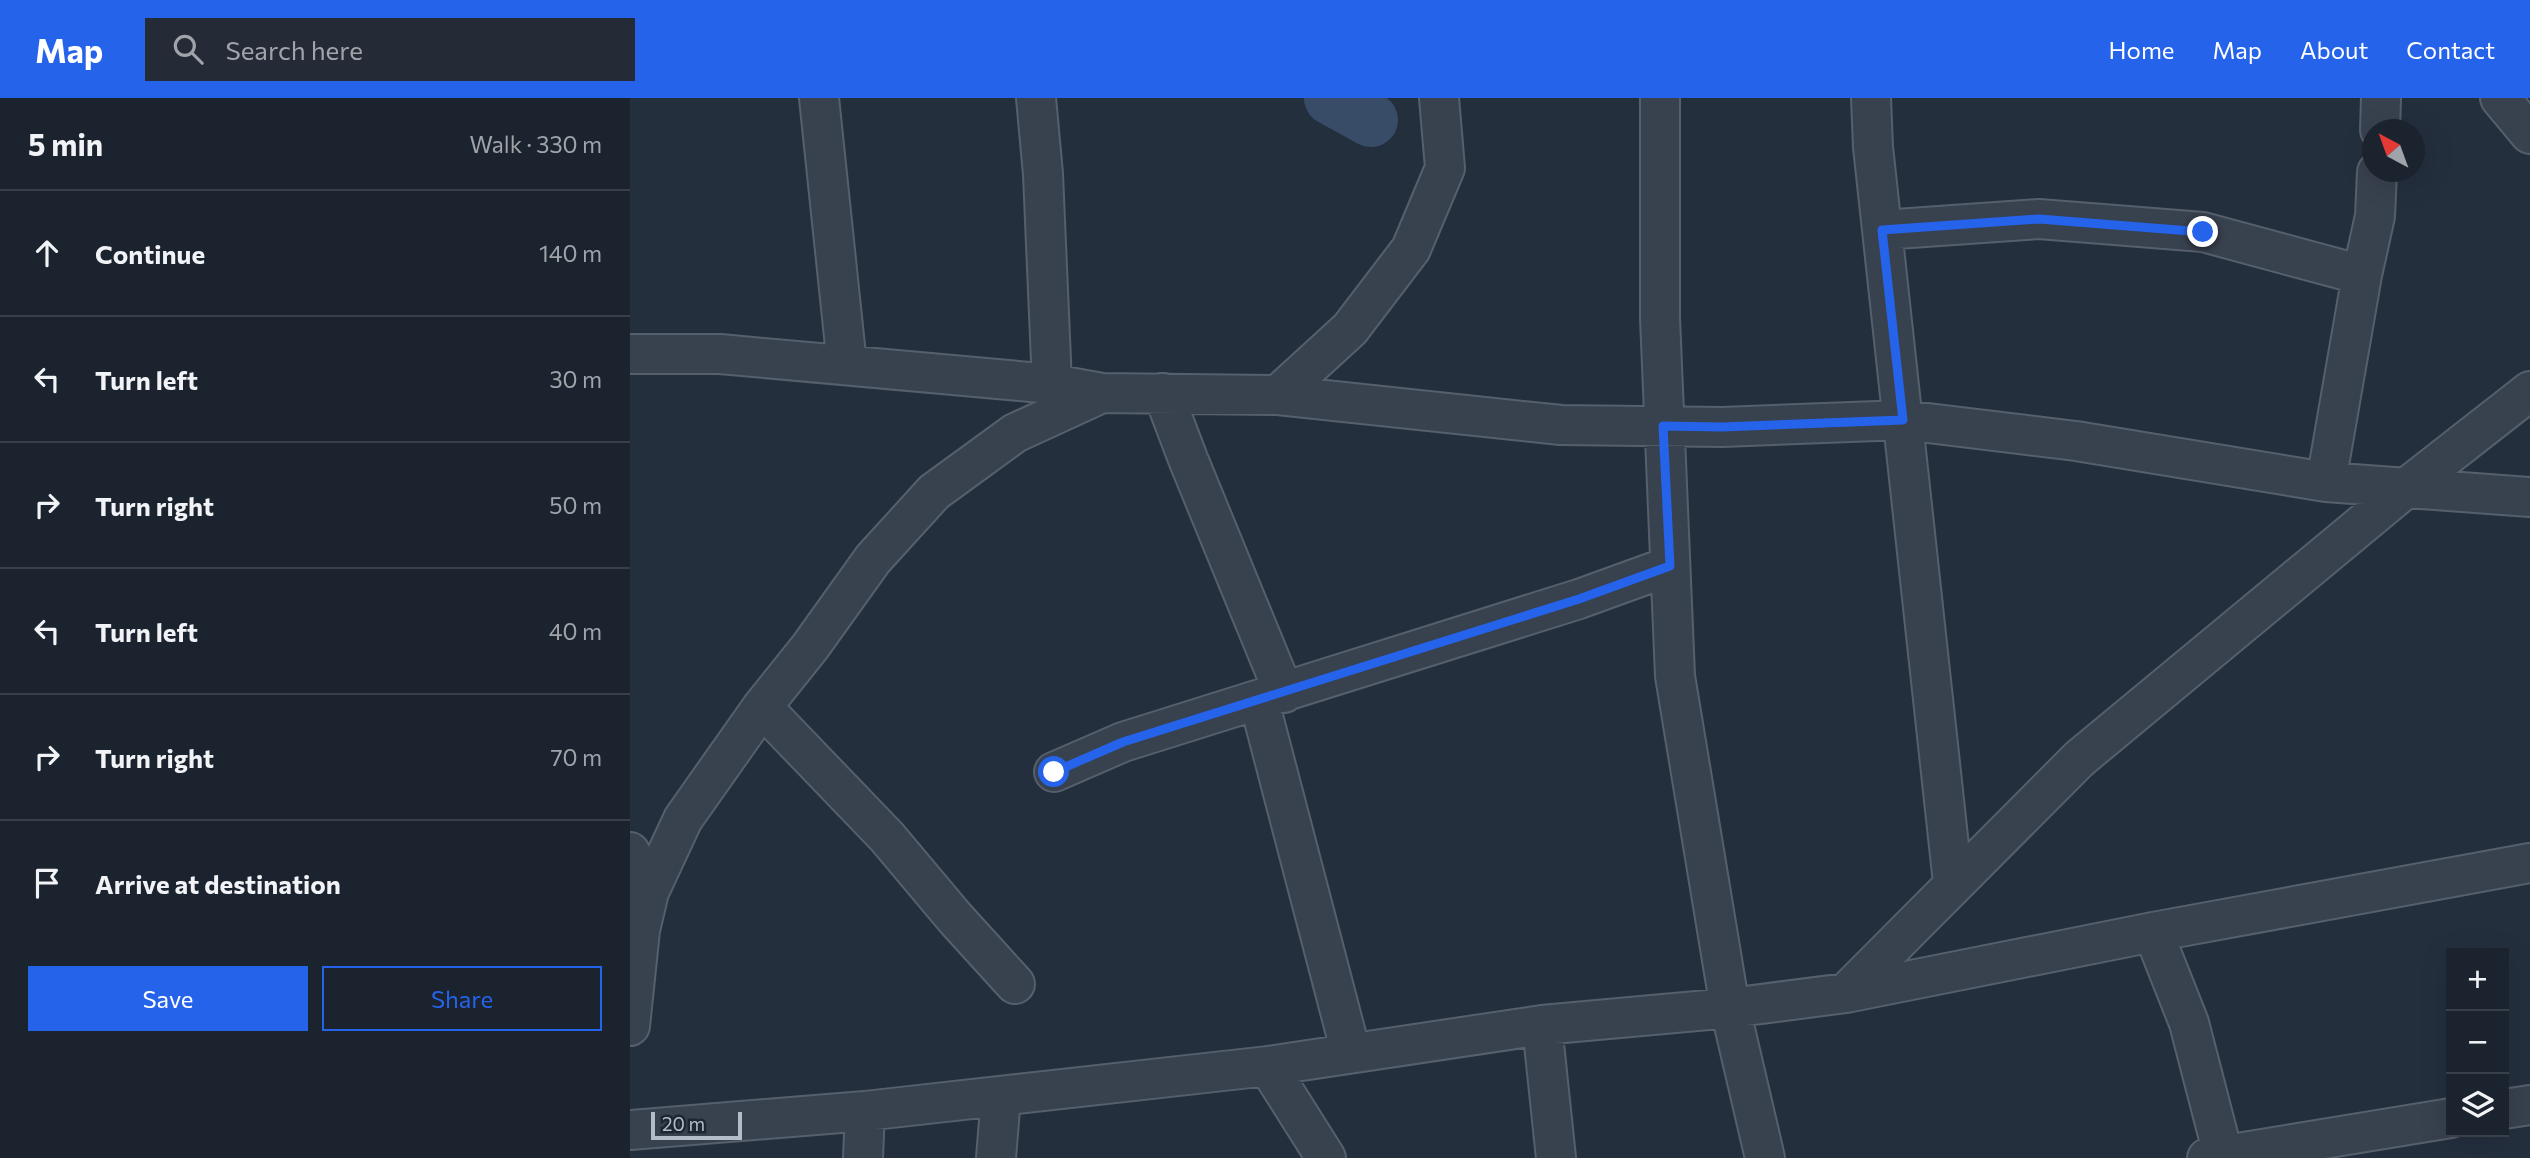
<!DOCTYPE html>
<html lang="en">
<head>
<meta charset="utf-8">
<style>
	:root { --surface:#1b232e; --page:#242b36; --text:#f1f3f6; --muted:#a0a4aa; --line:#39404a; --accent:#2563eb }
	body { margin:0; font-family:Commissioner,sans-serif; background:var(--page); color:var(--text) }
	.controls { position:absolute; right:21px; bottom:21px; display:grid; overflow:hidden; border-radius:0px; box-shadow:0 7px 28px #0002 }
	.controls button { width:63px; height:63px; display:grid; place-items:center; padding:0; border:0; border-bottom:2px solid var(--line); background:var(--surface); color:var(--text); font:35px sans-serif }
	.compass { position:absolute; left:1732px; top:21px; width:63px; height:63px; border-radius:50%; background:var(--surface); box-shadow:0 7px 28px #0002; rotate:319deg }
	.scale { position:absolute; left:21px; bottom:18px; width:91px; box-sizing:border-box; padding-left:7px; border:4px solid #b4bcc9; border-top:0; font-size:19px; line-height:24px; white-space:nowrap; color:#b4bcc9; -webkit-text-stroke:5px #1d2633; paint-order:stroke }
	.stop { position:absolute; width:21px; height:21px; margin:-16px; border:5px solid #2563eb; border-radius:50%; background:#fff }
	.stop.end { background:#2563eb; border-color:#fff; box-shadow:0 2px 7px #0008 }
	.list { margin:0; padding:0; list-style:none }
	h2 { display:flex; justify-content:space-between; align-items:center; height:91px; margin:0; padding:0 28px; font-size:30px }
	h2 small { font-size:23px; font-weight:400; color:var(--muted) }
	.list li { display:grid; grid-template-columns:46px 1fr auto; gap:21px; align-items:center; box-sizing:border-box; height:126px; padding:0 28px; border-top:2px solid var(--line) }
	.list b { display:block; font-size:26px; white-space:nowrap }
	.list em { font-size:23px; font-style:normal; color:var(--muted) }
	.actions { display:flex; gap:14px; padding:21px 28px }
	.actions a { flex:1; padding:16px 0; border:2px solid var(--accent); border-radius:0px; text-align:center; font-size:24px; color:var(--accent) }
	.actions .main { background:var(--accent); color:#fff }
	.icon { flex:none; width:38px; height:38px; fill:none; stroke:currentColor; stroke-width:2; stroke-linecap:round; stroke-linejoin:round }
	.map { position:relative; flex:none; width:1900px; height:1060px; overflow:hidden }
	header { display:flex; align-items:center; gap:42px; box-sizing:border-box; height:98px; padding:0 35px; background:var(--accent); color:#fff }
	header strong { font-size:33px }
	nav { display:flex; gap:38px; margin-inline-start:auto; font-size:24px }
	.search { width:490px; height:63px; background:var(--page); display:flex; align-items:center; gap:18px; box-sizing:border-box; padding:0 24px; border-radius:0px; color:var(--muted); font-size:26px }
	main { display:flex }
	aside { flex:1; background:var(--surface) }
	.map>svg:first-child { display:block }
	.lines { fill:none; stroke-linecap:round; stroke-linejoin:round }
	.river { stroke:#394c67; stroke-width:54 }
	.minor-casing { stroke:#565f6c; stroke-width:42 }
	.minor { stroke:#38414e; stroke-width:38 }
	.route { stroke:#2563eb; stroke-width:9 }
</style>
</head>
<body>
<header>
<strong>Map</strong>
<div class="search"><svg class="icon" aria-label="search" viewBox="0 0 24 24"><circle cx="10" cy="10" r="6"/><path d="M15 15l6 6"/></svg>Search here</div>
<nav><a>Home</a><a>Map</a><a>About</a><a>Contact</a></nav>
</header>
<main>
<aside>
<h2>5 min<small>Walk · 330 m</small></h2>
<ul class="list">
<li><svg class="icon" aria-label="ahead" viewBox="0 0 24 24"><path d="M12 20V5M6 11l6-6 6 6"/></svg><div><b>Continue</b></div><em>140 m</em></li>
<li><svg class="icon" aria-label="left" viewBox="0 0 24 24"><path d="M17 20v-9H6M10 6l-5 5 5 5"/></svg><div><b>Turn left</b></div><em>30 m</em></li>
<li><svg class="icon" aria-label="right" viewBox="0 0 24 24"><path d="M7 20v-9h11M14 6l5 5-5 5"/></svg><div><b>Turn right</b></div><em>50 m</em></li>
<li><svg class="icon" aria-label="left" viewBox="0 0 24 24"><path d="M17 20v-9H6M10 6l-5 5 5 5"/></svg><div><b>Turn left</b></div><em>40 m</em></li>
<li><svg class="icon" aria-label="right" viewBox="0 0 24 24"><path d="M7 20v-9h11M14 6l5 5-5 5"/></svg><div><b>Turn right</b></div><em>70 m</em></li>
<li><svg class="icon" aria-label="arrive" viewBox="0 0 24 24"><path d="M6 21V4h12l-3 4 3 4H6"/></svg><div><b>Arrive at destination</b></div></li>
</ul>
<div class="actions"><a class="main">Save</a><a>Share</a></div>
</aside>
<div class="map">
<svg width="1900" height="1060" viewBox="0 0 1900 1060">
	<rect width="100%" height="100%" fill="#242f3e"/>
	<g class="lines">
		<!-- river -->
		<path class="river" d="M701,0L741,22"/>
		<!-- minor casing -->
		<g class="minor-casing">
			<path id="minor" d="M189,0L217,267
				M406,0L413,76L422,286
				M1030,0V220L1045,578L1100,910L1135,1060
				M1241,0L1243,49L1323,785
				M1870,0L1900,36
				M1750,32L1751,0
				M1252,132L1409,121L1573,134L1732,177
				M0,256H90L422,286L472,295
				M533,295L558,361L654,595
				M648,297L931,327L1092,329L1273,322L1446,343L1696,384L1900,399
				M1696,384L1732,177L1745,118L1747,74
				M629,603L721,955
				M132,609L257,739L325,820L385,886
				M424,674L493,644L949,501L1040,468
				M0,754L19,794
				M1523,834L1559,925L1594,1060
				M1216,895L1449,661L1776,390L1900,293
				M912,927L926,1060
				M0,928L10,832L19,794L53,721L132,609L180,549L243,461L304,394L385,335L472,295L648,297L720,231L781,151L815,70L809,0
				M638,968L696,1060
				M1874,1011L1900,1007
				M0,1032L235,1013L638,968L912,927L1100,910L1216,895L1523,834L1900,765
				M233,1060L235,1013
				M366,1060L371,998
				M1577,1060L1821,1020"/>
		</g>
		<!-- minor -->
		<use href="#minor" class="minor"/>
	</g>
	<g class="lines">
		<!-- route -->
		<path class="route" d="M424,674L493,644L949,501L1040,468L1033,328L1092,329L1273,322L1252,132L1409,121L1573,134"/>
	</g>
</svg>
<div class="controls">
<button>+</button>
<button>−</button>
<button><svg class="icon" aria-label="layers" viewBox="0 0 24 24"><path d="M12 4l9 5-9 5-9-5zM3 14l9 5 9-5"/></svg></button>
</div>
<svg class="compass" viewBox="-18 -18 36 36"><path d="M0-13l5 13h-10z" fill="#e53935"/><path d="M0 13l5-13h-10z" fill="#a0a4aa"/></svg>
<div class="scale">20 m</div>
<div class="stop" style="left:424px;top:674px"></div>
<div class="stop end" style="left:1573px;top:134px"></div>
</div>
</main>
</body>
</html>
